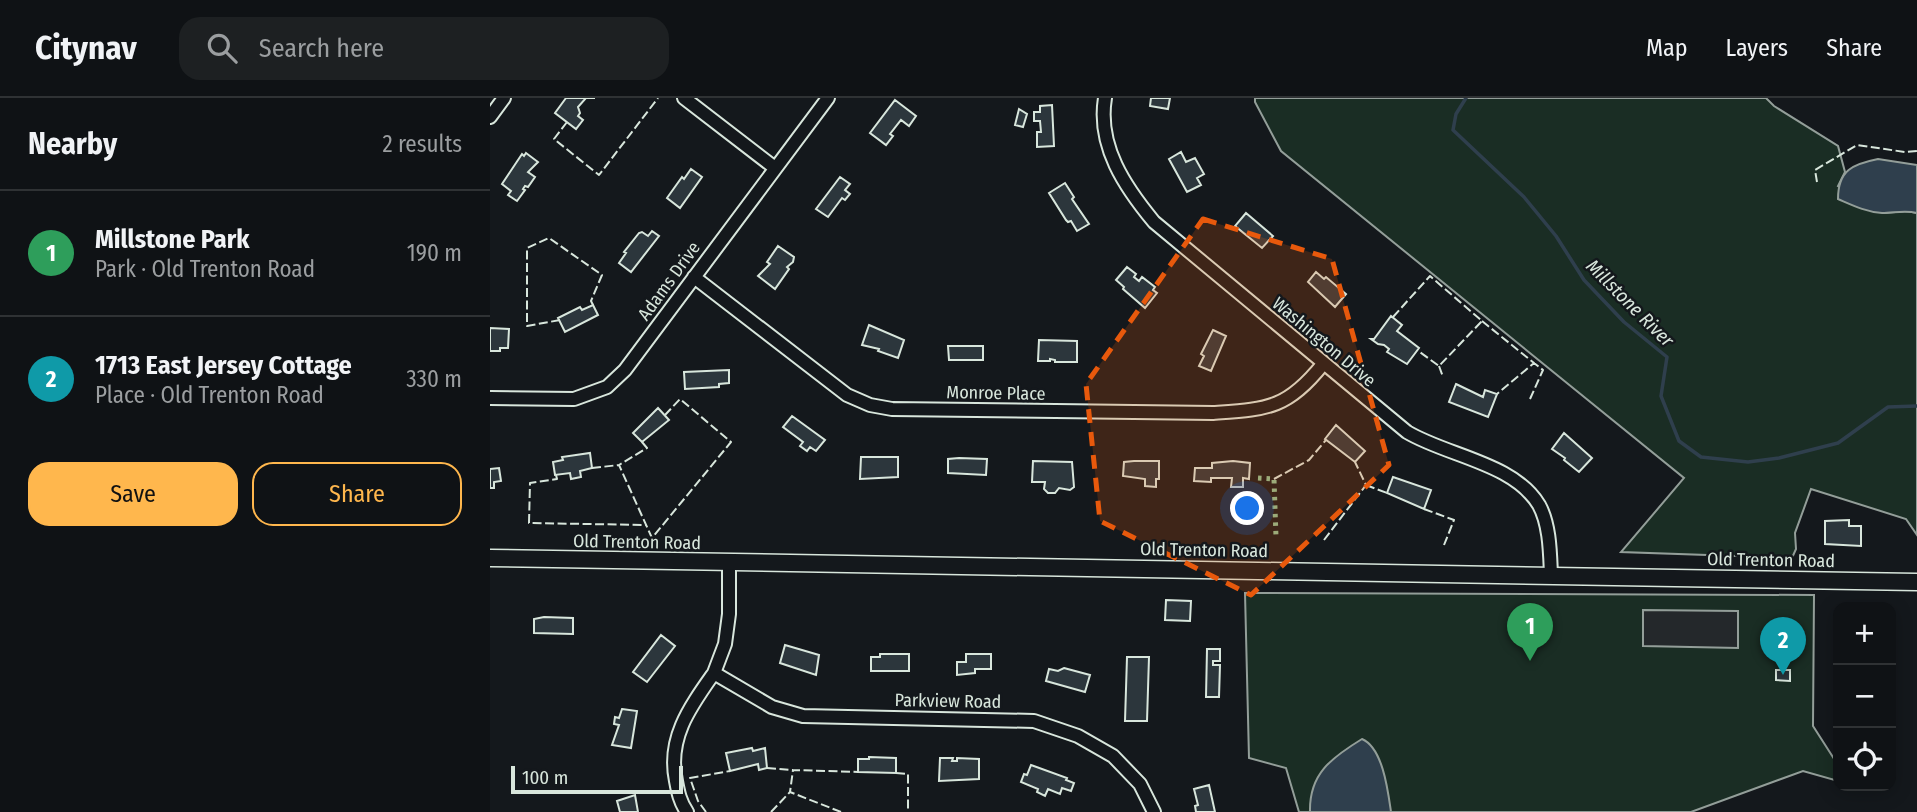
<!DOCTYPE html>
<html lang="en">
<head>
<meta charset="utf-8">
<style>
	:root { --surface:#0f1215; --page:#1d2022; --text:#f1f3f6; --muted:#9b9ea0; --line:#2f3234; --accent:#ffb74d }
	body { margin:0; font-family:"Fira Sans Condensed",sans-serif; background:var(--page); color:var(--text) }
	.controls { position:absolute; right:21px; bottom:21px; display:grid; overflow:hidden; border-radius:14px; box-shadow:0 4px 18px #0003 }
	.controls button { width:63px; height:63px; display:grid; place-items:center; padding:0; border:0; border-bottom:2px solid var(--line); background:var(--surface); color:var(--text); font:35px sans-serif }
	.scale { position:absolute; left:21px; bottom:18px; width:172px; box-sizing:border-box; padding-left:7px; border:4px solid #d8e6dc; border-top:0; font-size:19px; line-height:24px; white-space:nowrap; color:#d8e6dc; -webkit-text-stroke:5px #14181c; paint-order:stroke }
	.you { position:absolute; left:758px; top:411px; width:24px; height:24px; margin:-18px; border:5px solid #fff; border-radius:50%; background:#1a73e8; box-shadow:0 0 0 10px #1a73e833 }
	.badge { display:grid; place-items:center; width:46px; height:46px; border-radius:50%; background:var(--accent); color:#fff; font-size:23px; font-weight:700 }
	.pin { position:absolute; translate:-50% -58px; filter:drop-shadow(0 2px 4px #0008) }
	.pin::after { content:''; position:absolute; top:37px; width:24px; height:21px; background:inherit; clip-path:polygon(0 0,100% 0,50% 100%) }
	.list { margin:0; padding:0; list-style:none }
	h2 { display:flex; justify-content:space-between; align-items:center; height:91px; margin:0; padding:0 28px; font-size:30px }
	h2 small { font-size:23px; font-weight:400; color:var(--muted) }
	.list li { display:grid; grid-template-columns:46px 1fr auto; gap:21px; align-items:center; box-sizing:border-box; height:126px; padding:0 28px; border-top:2px solid var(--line) }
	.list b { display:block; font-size:26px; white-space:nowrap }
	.list p { margin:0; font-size:23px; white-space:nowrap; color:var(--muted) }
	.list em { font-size:23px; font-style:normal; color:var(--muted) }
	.actions { display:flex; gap:14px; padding:21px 28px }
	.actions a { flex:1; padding:16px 0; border:2px solid var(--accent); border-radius:21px; text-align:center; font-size:24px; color:var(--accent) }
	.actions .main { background:var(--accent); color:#111 }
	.icon { flex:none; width:38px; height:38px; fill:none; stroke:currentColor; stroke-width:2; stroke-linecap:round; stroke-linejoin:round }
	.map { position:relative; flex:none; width:1427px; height:714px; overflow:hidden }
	header { display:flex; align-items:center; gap:42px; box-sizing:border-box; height:98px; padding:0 35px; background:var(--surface); border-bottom:2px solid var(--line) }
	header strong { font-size:33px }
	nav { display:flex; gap:38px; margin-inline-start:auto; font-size:24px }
	.search { width:490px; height:63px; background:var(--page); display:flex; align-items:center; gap:18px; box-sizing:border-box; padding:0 24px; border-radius:21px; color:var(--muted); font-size:26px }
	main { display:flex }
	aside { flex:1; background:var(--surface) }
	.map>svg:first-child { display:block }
	.green { fill:#1a2d24; stroke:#939e99; stroke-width:2 }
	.parking { fill:#24282b; stroke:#939e99; stroke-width:2 }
	.water { fill:#2f3f4d; stroke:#939e99; stroke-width:2 }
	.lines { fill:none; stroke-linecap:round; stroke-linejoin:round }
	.stream { stroke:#2f3f4d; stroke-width:3.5 }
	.building { fill:#2c363c; stroke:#d8e6dc; stroke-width:2 }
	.minor-casing { stroke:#d8e6dc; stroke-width:16 }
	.major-casing { stroke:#d8e6dc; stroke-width:19 }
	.minor { stroke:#14181c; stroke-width:12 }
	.major { stroke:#14181c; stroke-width:16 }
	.hedge { stroke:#8ac095; stroke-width:5; stroke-dasharray:3.5 5; stroke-linecap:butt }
	.fence { stroke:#d8e6dc; stroke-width:2; stroke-dasharray:9 3.5; stroke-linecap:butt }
	.marked { fill:#e8590c; fill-opacity:0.2; stroke:#e8590c; stroke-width:5; stroke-dasharray:14 9; stroke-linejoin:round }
	.labels { text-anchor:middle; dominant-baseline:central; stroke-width:5; stroke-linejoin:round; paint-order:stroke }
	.street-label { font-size:18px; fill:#d8e6dc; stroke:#14181c }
	.water-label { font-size:19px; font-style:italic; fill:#d8e6dc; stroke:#14181c }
</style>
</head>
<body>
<header>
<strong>Citynav</strong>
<div class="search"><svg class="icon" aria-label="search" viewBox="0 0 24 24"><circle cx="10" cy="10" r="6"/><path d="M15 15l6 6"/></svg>Search here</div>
<nav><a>Map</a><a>Layers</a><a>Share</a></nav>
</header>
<main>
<aside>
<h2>Nearby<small>2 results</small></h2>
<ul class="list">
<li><span class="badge" style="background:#2e9e5b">1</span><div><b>Millstone Park</b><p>Park · Old Trenton Road</p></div><em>190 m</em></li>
<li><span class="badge" style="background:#0f9aa8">2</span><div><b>1713 East Jersey Cottage</b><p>Place · Old Trenton Road</p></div><em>330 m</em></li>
</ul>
<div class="actions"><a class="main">Save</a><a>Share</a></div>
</aside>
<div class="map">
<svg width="1427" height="714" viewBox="0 0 1427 714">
	<rect width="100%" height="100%" fill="#14181c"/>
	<!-- green -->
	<path class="green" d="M765,0H1276L1284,8L1348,48L1355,74L1348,88L1395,115L1417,113L1427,115V437L1416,421L1321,391L1305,435L1306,451L1302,460L1131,454L1194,380L791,53L765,4Z
		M755,495L1324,497L1323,628L1348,667V683L1313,673L1201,714H809L796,670L759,660Z"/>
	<!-- parking -->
	<path class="parking" d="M1153,512L1248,513V550L1153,548Z"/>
	<!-- water -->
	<path class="water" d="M1388,61L1427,67V115C1415,112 1404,115 1392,115C1376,114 1362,107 1348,101C1348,72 1363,66 1388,61Z
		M872,641C893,650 898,693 901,714H820C819,676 841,660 872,641Z"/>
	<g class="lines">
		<!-- stream -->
		<path class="stream" d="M976,0L966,16L963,32L1034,99L1066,138L1094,182L1134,224L1177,259L1171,298L1189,343L1211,359L1258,364L1289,360L1348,345L1398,309L1427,308"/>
	</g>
	<!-- building -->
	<path class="building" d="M76,0H96L88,9L90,15L88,18L93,22L86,31L65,15Z
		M661,0H680L678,11L660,8Z
		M405,2L426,18L419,28L411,22L400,36L403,38L396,47L380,35Z
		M562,7L564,48L547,49V34H551L550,23H544V14H550V8Z
		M529,11L537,16L533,29L525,27Z
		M691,54L696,64L705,60L714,76L707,80L711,87L697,94L679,61Z
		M36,55L48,64L38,74L45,79L38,89L35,88L33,91L35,92L27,103L18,97L21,93L12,86L32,56L34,58Z
		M201,71L212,79L190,110L177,100L192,79L194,81Z
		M350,79L360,86L355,92L360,96L355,102L352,100L338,119L326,111Z
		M575,85L584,99L582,101L599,126L587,133L581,123L578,124L576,122L559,95Z
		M756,115L783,138L772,150L745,128Z
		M162,133L169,138L141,174L129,165L136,155L134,154L149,135L152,134L158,138Z
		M288,148L304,159L303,164L297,169L299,171L285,191L268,178L280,166L277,164Z
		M637,169L646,176L644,179L649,183L652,179L665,189L663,192L667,195L655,210L633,191L634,189L626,182Z
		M826,174L834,181L836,179L856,196L845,209L818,184Z
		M103,207L108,217L75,234L68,220L90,209L92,212Z
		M901,218L912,227L907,233L929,250L917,266L897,254L899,251L894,247L888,246L881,241H884Z
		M379,227L414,242L408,260L388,253L389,251L372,247Z
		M0,230L19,231L18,250H10V253H0Z
		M723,232L736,238L721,273L709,268L714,258L711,256Z
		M549,242L587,243V264H565V262L560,261V263H548Z
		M458,248H493V262H459Z
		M239,272V285L229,286V289L195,291L194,274Z
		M966,286L993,299L995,292L1007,296L998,319L959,304Z
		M168,310L179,322L152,344L143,335Z
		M302,318L335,342L326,353L320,349L317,353L310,348L313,344L293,329Z
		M846,327L875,353L865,364L835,341Z
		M1074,335L1102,360L1089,374L1074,362L1075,360L1062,351Z
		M100,355L102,370L90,373L91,379L81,381L80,375L65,377L63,364L73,362L72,359Z
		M371,359H408V379L370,381Z
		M469,360L497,361L496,377L458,375V361Z
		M543,363L582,364L584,389L580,392L569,390L565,395H558L554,391L555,384H542Z
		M644,363H669V381H666V389L655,388V381L633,378L634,364Z
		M743,363L760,365L759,381L753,380V389H741L742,380H721V384L704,383L705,370H722V365Z
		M9,370L11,383L4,384V390H0V371Z
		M903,379L941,392L934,411L897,395Z
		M1359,422V428H1371V448L1335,446V423Z
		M676,502L701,503L700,523L675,522Z
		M54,519L83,520V536L44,535V521Z
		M171,537L185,548L157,584L143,574Z
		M295,547L329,557L326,577L290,565Z
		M717,551H730V563H723V567H730L729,599H716Z
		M390,556H419V573H381V559H390Z
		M476,556H501V571H485V575L467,577V564H476Z
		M637,559H659L657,623H635Z
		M574,570L600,577L595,594L556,583L559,571L568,573Z
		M1286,572H1300V583L1286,582Z
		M132,611L147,613L141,650L122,647L129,627L124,626L125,619L129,620Z
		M262,650L263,653L275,650L277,670L269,672L268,666L240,673L236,655Z
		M379,659L406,660V675L368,674V661H379Z
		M450,660H463L462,663H467V660L489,661V681L449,683Z
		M541,667L577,680L576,682L584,685L581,693L572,690L570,696L558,691L555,698L547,694L548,691L531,684L534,676L537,677Z
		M719,687L725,714H706L705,708L708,707L704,691Z
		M145,697L148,714H130L127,703Z"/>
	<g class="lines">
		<!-- minor casing -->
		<g class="minor-casing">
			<path id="minor" d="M194,0L285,70
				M615,0C607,48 635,89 664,124L917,334C957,358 1024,365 1049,407C1060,427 1060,455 1061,477
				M0,19L14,0
				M204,179L357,297L380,307L402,311L723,315C778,311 797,311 833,266
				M0,300L84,301L117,289L135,272L338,0
				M224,575L235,546L239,516V465
				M197,714C190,704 188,694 186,683C177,640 200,609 224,575L282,609L313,618L544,623L588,638L623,658L650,686L664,714"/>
		</g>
		<!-- major casing -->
		<g class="major-casing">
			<path id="major" d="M0,460L1427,484"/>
		</g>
		<!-- minor -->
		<use href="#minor" class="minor"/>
		<!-- major -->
		<use href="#major" class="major"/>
		<!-- hedge -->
		<path class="hedge" d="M768,380L784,381L786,439"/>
		<!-- fence -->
		<path class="fence" d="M96,0H108
			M77,24L64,41L109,77L168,0
			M1327,84L1325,72L1367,47L1415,54L1427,53
			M903,219L940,178L992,223L949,268L927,252
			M70,222L37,228V150L59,140L112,177L101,203L103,207
			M992,223L1044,265L1007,296
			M949,268L953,279
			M1040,301L1053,272L1044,265
			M152,344L157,350L129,367L162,440L241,344L190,301L175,317
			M102,370L129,367
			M66,377L67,381L40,385L39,425L156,427
			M784,381L819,362L836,342
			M876,387L897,395
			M934,411L964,422L954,447
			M834,442L876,387L865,364
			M277,670L303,672
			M406,675L418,676V714
			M216,714L208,703L200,680L240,673
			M281,714L300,694
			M351,714L300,694L303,672L368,674"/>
	</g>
	<!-- marked area -->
	<path class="marked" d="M713,121L842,161L899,367L761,497L610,423L596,286Z"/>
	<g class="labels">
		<!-- street labels -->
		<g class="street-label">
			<text transform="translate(179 183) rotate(-54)">Adams Drive</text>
			<text transform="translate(834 244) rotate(40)">Washington Drive</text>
			<text transform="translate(506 295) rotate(1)">Monroe Place</text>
			<text transform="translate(147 444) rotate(1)">Old Trenton Road</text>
			<text transform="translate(714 452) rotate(1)">Old Trenton Road</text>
			<text transform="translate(1281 462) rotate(1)">Old Trenton Road</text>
			<text transform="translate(458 603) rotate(1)">Parkview Road</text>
		</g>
		<!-- water labels -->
		<g class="water-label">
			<text transform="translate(1140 205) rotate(45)">Millstone River</text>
		</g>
	</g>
</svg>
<div class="controls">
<button>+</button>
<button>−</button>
<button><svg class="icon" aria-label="locate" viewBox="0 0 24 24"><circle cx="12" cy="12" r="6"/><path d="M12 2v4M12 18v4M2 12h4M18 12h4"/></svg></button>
</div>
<div class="scale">100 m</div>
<div class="you"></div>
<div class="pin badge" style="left:1040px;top:563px;background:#2e9e5b">1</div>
<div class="pin badge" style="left:1293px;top:577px;background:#0f9aa8">2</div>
</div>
</main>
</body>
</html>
